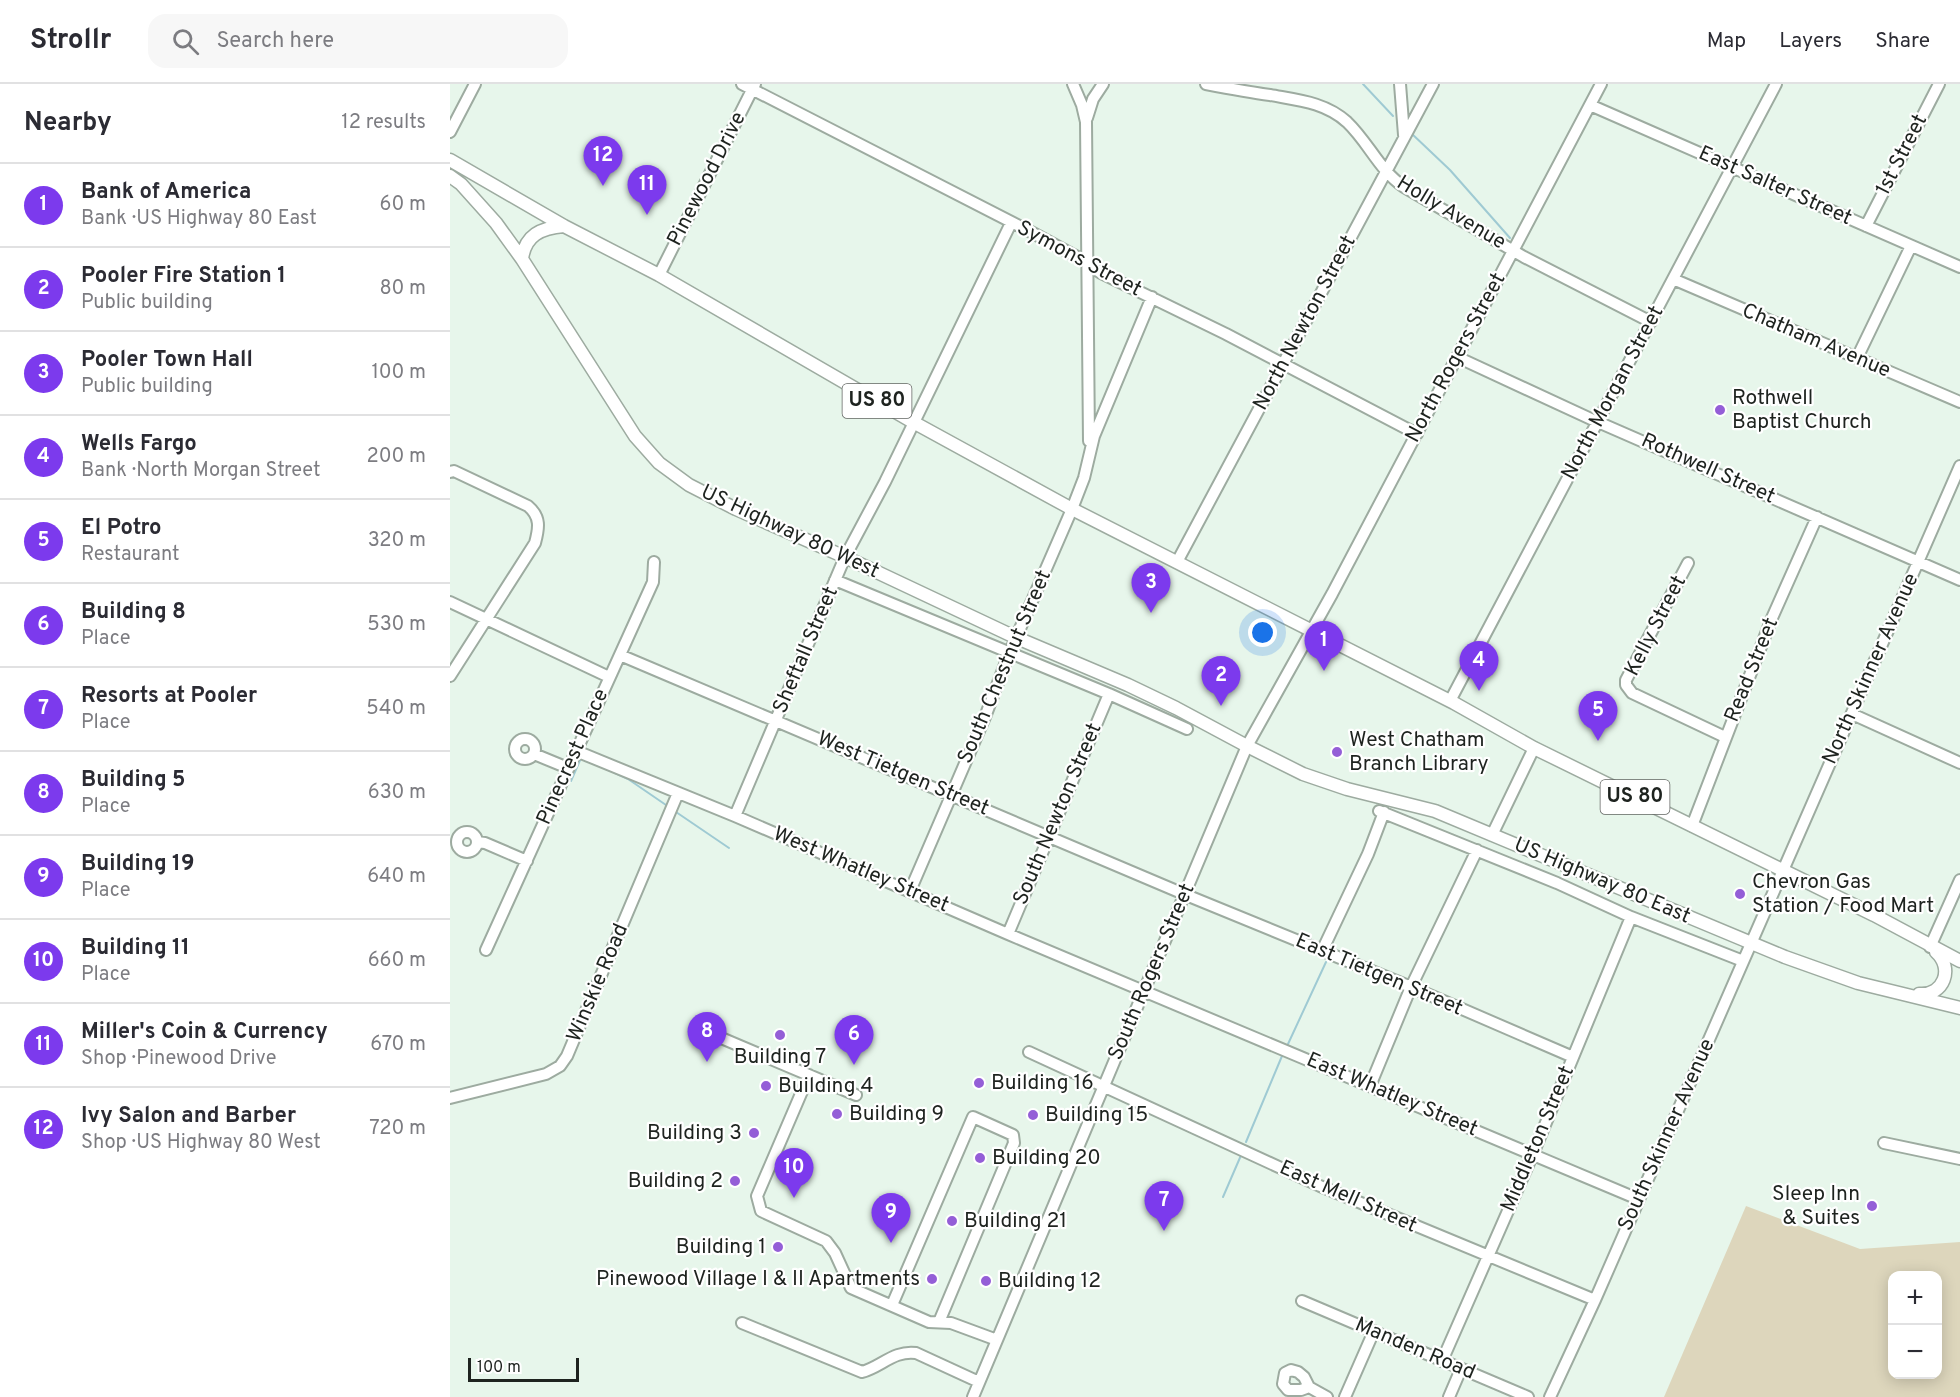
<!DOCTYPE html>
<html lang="en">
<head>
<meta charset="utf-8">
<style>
	:root { --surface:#fff; --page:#f7f7f7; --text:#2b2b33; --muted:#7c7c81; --line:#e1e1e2; --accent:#7c3aed }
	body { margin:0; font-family:Overpass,sans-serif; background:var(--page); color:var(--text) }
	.controls { position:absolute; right:18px; bottom:18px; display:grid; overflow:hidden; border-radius:12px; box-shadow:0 3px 15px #0003 }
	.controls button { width:54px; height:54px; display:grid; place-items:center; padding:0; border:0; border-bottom:2px solid var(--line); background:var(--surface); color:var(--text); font:30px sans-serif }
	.scale { position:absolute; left:18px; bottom:15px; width:111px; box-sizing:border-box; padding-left:6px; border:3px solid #1e231f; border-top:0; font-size:16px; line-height:21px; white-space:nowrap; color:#1e231f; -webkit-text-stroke:4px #fff; paint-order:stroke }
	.you { position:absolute; left:813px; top:549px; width:21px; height:21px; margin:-15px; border:4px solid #fff; border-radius:50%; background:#1a73e8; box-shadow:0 0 0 9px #1a73e833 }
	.badge { display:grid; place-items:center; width:39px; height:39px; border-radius:50%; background:var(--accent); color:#fff; font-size:20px; font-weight:700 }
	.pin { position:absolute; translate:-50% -50px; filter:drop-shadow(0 2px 3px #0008) }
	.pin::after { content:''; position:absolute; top:32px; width:21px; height:18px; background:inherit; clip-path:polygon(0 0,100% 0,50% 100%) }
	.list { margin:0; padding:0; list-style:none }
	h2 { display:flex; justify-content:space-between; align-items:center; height:78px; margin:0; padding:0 24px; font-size:26px }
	h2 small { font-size:20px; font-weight:400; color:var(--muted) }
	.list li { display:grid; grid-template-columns:39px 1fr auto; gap:18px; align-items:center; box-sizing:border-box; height:84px; padding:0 24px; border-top:2px solid var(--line) }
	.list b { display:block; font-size:22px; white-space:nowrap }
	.list p { margin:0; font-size:20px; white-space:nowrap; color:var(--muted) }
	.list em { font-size:20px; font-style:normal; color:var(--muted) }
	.icon { flex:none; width:33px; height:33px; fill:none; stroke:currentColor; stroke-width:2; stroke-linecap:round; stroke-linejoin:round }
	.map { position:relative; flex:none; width:1510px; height:1313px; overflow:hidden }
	header { display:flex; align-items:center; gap:36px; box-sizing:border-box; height:84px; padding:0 30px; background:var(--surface); border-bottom:2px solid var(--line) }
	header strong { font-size:28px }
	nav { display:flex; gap:33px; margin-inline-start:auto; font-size:21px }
	.search { width:420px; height:54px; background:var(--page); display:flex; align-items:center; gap:15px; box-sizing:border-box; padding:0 21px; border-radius:18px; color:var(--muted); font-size:22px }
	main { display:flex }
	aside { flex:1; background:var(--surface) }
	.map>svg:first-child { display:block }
	.green { fill:#ddd6bc; fill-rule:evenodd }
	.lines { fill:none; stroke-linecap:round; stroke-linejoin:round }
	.stream { stroke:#9fcad3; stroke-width:2 }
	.minor-casing { stroke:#9daba0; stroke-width:14 }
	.major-casing { stroke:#9daba0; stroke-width:15 }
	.minor { stroke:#fff; stroke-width:10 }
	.major { stroke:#fff; stroke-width:12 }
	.poi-dot { fill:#945ed7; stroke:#fff; stroke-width:2 }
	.labels { text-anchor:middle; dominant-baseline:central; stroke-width:4.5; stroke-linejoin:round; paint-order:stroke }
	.shield { fill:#fff; stroke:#626562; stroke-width:1.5 }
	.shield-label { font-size:20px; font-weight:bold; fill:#1e231f }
	.street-label { font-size:21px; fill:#1e231f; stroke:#fff }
	.poi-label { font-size:21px; fill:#1e231f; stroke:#fff; text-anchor:start }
</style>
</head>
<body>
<header>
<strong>Strollr</strong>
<div class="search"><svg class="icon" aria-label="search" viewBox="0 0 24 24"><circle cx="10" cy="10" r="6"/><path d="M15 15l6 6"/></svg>Search here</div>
<nav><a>Map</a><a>Layers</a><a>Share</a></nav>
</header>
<main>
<aside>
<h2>Nearby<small>12 results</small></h2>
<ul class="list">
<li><span class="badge">1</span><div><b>Bank of America</b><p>Bank · US Highway 80 East</p></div><em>60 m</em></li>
<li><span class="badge">2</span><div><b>Pooler Fire Station 1</b><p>Public building</p></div><em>80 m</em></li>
<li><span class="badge">3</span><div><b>Pooler Town Hall</b><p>Public building</p></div><em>100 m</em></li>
<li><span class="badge">4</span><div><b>Wells Fargo</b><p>Bank · North Morgan Street</p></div><em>200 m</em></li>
<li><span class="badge">5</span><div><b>El Potro</b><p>Restaurant</p></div><em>320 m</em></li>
<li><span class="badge">6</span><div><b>Building 8</b><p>Place</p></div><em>530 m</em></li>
<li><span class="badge">7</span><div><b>Resorts at Pooler</b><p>Place</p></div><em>540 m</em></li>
<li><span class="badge">8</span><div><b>Building 5</b><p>Place</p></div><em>630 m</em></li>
<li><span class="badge">9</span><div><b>Building 19</b><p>Place</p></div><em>640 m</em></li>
<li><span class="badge">10</span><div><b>Building 11</b><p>Place</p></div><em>660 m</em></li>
<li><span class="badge">11</span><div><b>Miller's Coin &amp; Currency</b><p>Shop · Pinewood Drive</p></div><em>670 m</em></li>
<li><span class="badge">12</span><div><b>Ivy Salon and Barber</b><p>Shop · US Highway 80 West</p></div><em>720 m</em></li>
</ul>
</aside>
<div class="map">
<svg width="1510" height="1313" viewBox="0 0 1510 1313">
	<rect width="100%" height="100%" fill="#e7f6eb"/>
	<!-- green -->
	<path class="green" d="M1296,1122L1410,1165L1510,1158V1313H1214ZM1442,1192H1488V1290H1442Z"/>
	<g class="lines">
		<!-- stream -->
		<path class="stream" d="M913,0L943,32
			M961,49L1000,86L1060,154
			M152,683L178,695L216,721
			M121,697L131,674L133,675
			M226,728L279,764
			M880,864L886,850
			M838,960L876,878
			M796,1058L832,972
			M773,1113L792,1069"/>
		<!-- minor casing -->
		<g class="minor-casing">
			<path id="minor" d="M292,0L581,148L629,174L651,189L776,250L967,350
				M623,0L632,21L636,38L639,357
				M756,0C777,4 798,8 820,11C847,16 875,18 897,38C919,59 929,86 954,103L1074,173L1201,238
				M950,0L954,51
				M1140,21L1510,183
				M637,34L643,15L653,0
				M0,48L25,0
				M1416,142L1489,0
				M209,191L305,0
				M1223,195L1510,318
				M1007,273L1141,335L1510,496
				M1407,274L1461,162
				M0,388L4,387L78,422C91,433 89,444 85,459L0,592
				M727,478L983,0
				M1238,479L1176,596V601L1182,609L1275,653
				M385,496L659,610L737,645
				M0,518L159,593
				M170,571L741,813L961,903L1123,973
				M1000,617L1326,0
				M1402,630L1510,679
				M65 665a10 10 0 1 1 20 0a10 10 0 1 1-20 0Z
				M126,667L285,732L558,850L1188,1115
				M84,670L118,684
				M929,727L1107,799L1181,833L1293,877
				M285,732L395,473L435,398L561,139
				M1242,742L1322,534L1367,433
				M7 758a10 10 0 1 1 20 0a10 10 0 1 1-20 0Z
				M1042,751L1084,664
				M27,758L35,759L77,777
				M460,807L535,633L559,570L622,425L634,394L644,352L702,213
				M558,850L659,610
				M1480,863L1510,796
				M36,866L203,498L204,478
				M872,867L918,770L934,728
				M250,945L406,1011
				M579,968L870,1102L1145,1216
				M359,991L307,1112L311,1127L376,1157L385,1169L401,1204L479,1238L501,1239L547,1256
				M920,1002L961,903L1027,766
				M0,1014L96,990L110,982L117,972L228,709
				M1434,1059L1510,1075
				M852,1217L1078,1313
				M442,1221L523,1033L563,1051L564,1059L489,1238
				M292,1239L412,1288C431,1283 444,1266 466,1269L529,1298
				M992,1277L1083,1070L1181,833
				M859,1303L851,1306H838L833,1300L835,1289L841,1286L848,1288L854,1293L859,1303L877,1313
				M523,1313L797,662L882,510L1151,0
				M895,1313L924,1247
				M999,1313L1011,1285
				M1100,1313L1145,1216L1510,382"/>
		</g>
		<!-- major casing -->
		<g class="major-casing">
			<path id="major" d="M0,76L114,142L209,191L463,338L622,425L1004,619L1084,664L1424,831L1510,877
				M0,92L11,100L46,139L72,175L185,352L209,379L239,401L286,425L395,473L567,554L678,601L726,624L797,662L853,690L897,705L985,727L1335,873L1408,899L1510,924
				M72,175C75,151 91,144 114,142
				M1469,910C1494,912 1504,884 1486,868"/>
		</g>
		<!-- minor -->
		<use href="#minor" class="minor"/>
		<!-- major -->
		<use href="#major" class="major"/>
	</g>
	<!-- markers -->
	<g class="poi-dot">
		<circle cx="1270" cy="326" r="6"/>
		<circle cx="887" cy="668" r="6"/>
		<circle cx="1290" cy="810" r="6"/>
		<circle cx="330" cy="951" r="6"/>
		<circle cx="529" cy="999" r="6"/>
		<circle cx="316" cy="1002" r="6"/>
		<circle cx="387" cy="1030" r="6"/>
		<circle cx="583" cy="1031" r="6"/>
		<circle cx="304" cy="1049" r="6"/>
		<circle cx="530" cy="1074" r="6"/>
		<circle cx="285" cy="1097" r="6"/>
		<circle cx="1422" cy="1122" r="6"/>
		<circle cx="502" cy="1137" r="6"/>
		<circle cx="328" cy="1163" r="6"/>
		<circle cx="482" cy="1195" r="6"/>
		<circle cx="536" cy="1197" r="6"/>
	</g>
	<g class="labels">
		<!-- shield labels -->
		<g class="shield">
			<rect x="392.5" y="300" width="69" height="34" rx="4.5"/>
			<rect x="1150.5" y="696" width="69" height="34" rx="4.5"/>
		</g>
		<g class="shield-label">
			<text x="427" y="317">US 80</text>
			<text x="1185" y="713">US 80</text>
		</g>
		<!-- street labels -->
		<g class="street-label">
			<text transform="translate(1452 71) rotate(-63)">1st Street</text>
			<text transform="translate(257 95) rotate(-63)">Pinewood Drive</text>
			<text transform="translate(1325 102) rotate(24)">East Salter Street</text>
			<text transform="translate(1001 129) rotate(31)">Holly Avenue</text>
			<text transform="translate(629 175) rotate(28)">Symons Street</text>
			<text transform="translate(855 239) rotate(-62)">North Newton Street</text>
			<text transform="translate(1366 257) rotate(23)">Chatham Avenue</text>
			<text transform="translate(1006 274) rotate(-62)">North Rogers Street</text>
			<text transform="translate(1163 309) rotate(-62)">North Morgan Street</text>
			<text transform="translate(1258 385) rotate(24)">Rothwell Street</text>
			<text transform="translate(340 448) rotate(25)">US Highway 80 West</text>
			<text transform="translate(1206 542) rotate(-63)">Kelly Street</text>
			<text transform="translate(356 566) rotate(-67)">Sheftall Street</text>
			<text transform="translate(555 583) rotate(-67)">South Chestnut Street</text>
			<text transform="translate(1421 585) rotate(-66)">North Skinner Avenue</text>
			<text transform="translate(1302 586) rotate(-68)">Read Street</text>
			<text transform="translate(123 673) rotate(-66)">Pinecrest Place</text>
			<text transform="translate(453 690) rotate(23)">West Tietgen Street</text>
			<text transform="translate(608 730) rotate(-67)">South Newton Street</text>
			<text transform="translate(411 786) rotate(23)">West Whatley Street</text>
			<text transform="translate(1152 797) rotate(23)">US Highway 80 East</text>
			<text transform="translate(702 888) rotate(-67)">South Rogers Street</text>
			<text transform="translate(929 891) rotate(23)">East Tietgen Street</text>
			<text transform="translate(148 899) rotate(-67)">Winskie Road</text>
			<text transform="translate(942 1011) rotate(23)">East Whatley Street</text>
			<text transform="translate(1217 1051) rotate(-66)">South Skinner Avenue</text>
			<text transform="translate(1088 1055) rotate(-67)">Middleton Street</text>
			<text transform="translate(898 1113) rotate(24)">East Mell Street</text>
			<text transform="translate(965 1265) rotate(23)">Manden Road</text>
		</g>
		<!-- poi labels -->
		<g class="poi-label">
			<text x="1282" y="314">Rothwell<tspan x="1282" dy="24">Baptist Church</tspan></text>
			<text x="899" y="656">West Chatham<tspan x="899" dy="24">Branch Library</tspan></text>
			<text x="1302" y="798">Chevron Gas<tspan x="1302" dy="24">Station / Food Mart</tspan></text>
			<text x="330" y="973" text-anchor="middle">Building 7</text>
			<text x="541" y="999">Building 16</text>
			<text x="328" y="1002">Building 4</text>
			<text x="399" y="1030">Building 9</text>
			<text x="595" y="1031">Building 15</text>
			<text x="292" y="1049" text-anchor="end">Building 3</text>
			<text x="542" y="1074">Building 20</text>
			<text x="273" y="1097" text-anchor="end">Building 2</text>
			<text x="1410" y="1110" text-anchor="end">Sleep Inn<tspan x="1410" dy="24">&amp; Suites</tspan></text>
			<text x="514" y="1137">Building 21</text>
			<text x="316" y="1163" text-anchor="end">Building 1</text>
			<text x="470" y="1195" text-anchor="end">Pinewood Village I &amp; II Apartments</text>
			<text x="548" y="1197">Building 12</text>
		</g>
	</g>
</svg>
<div class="controls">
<button>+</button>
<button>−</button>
</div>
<div class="scale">100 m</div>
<div class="you"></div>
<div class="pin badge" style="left:874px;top:587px">1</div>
<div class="pin badge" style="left:771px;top:622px">2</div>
<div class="pin badge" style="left:701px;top:529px">3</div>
<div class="pin badge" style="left:1029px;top:607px">4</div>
<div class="pin badge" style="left:1148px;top:657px">5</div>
<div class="pin badge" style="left:404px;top:981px">6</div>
<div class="pin badge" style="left:714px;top:1147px">7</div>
<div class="pin badge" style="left:257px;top:978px">8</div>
<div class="pin badge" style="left:441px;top:1159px">9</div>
<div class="pin badge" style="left:344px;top:1114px">10</div>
<div class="pin badge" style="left:197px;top:131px">11</div>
<div class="pin badge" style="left:153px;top:102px">12</div>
</div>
</main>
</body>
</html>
